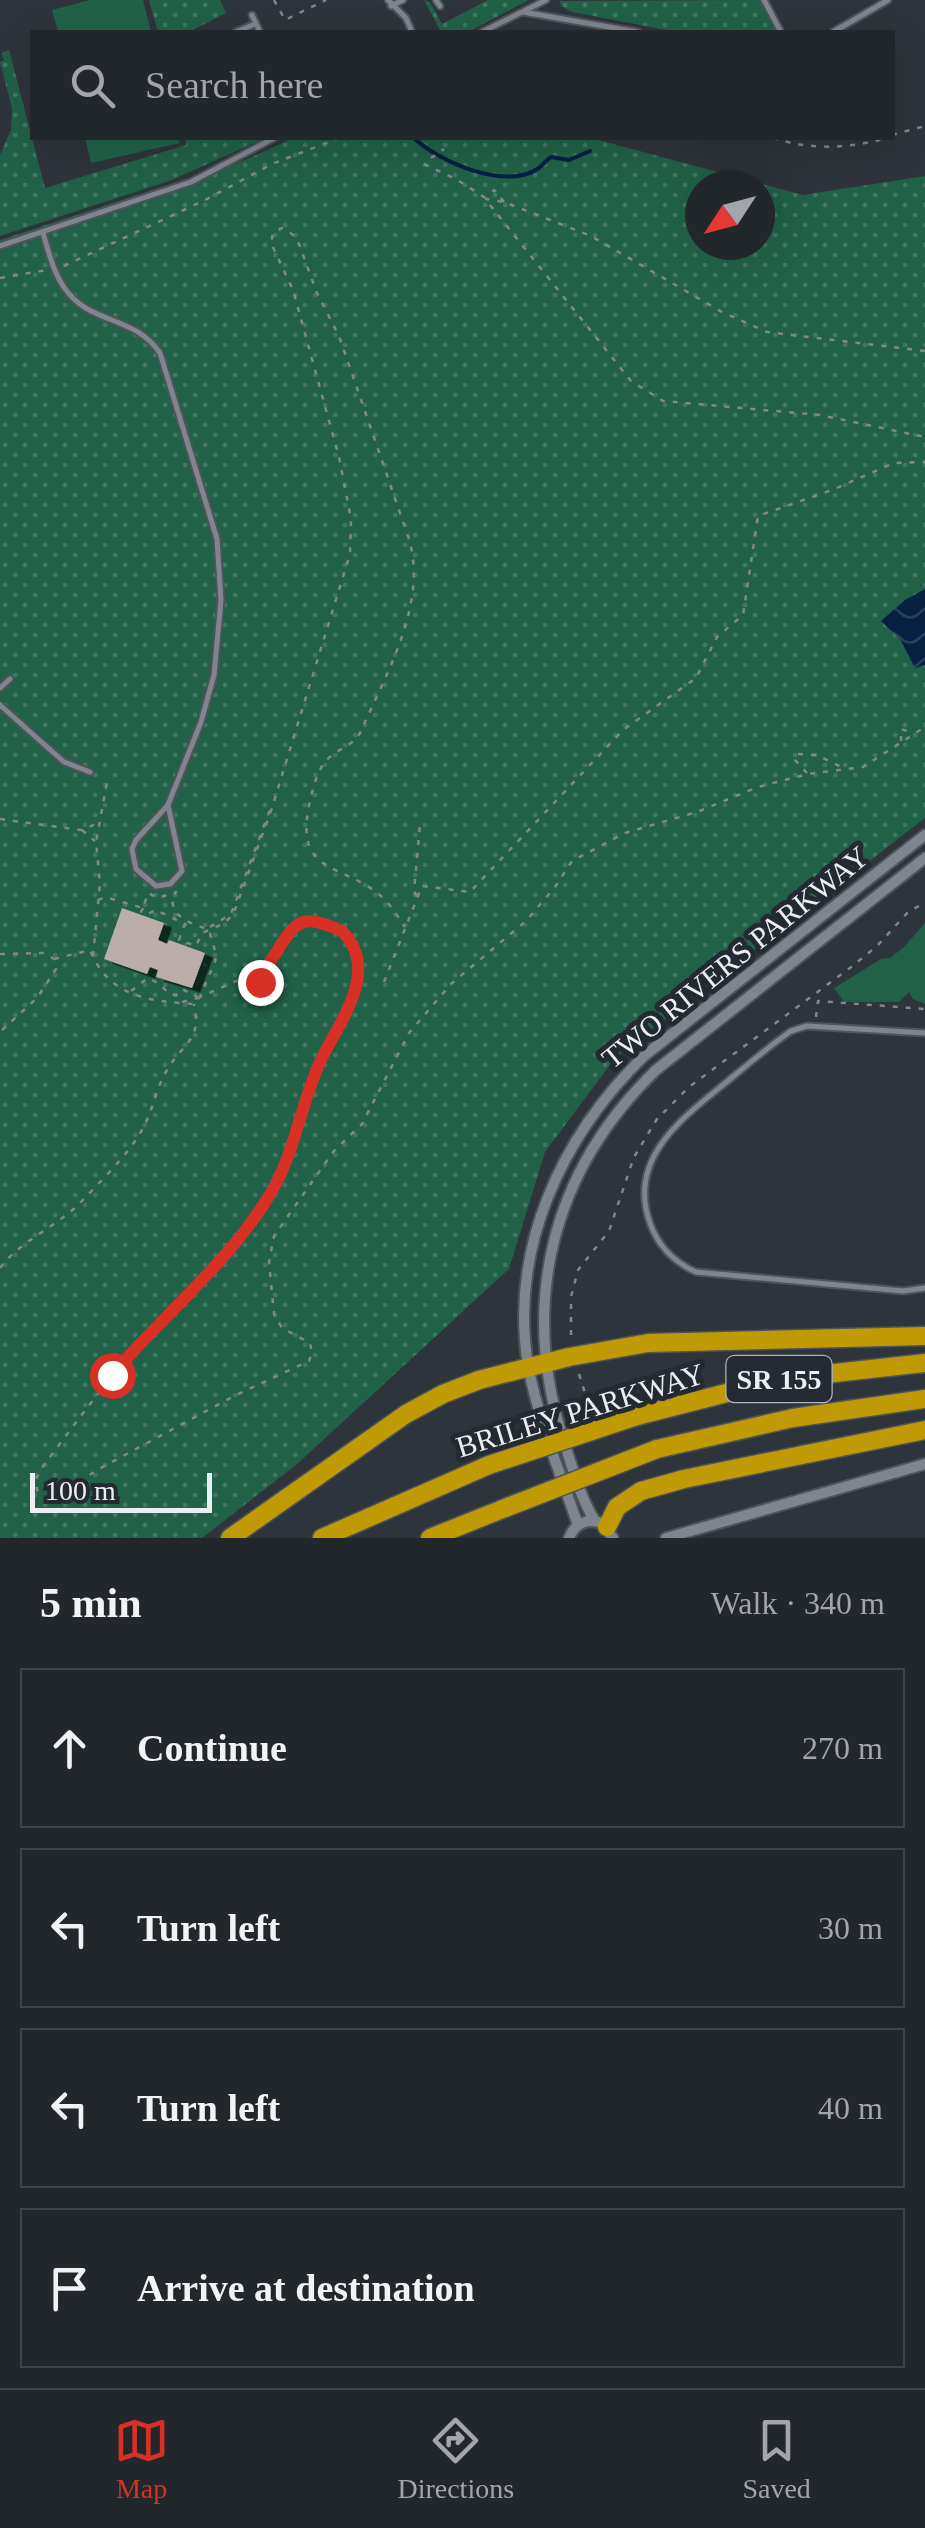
<!DOCTYPE html>
<html lang="en">
<head>
<meta charset="utf-8">
<style>
	:root { --surface:#22272c; --page:#2a2f34; --text:#f1f3f6; --muted:#a2a5a9; --line:#3f4448; --accent:#d93025 }
	body { margin:0; font-family:"Times New Roman",serif; background:var(--page); color:var(--text) }
	.compass { position:absolute; left:685px; top:170px; width:90px; height:90px; border-radius:50%; background:var(--surface); box-shadow:0 10px 40px #0002; rotate:234deg }
	.scale { position:absolute; left:30px; bottom:25px; width:182px; box-sizing:border-box; padding-left:10px; border:5px solid #ebeff4; border-top:0; font-size:28px; line-height:35px; white-space:nowrap; color:#ebeff4; -webkit-text-stroke:8px #242a31; paint-order:stroke }
	.stop { position:absolute; width:30px; height:30px; margin:-22px; border:8px solid #d93025; border-radius:50%; background:#fff }
	.stop.end { background:#d93025; border-color:#fff; box-shadow:0 2px 10px #0008 }
	.list { margin:0; padding:0; list-style:none }
	h2 { display:flex; justify-content:space-between; align-items:center; height:130px; margin:0; padding:0 40px; font-size:42px }
	h2 small { font-size:32px; font-weight:400; color:var(--muted) }
	.list li { display:grid; grid-template-columns:65px 1fr auto; gap:30px; align-items:center; box-sizing:border-box; height:160px; margin:0 20px 20px; padding:0 20px; border:2px solid var(--line); border-radius:0px }
	.list b { display:block; font-size:38px; white-space:nowrap }
	.list em { font-size:32px; font-style:normal; color:var(--muted) }
	.icon { flex:none; width:55px; height:55px; fill:none; stroke:currentColor; stroke-width:2; stroke-linecap:round; stroke-linejoin:round }
	.map { position:relative; flex:none; width:925px; height:1538px; overflow:hidden }
	.search { position:absolute; background:var(--surface); box-shadow:0 10px 40px #0002; left:30px; right:30px; top:30px; height:110px; display:flex; align-items:center; gap:25px; box-sizing:border-box; padding:0 35px; border-radius:0px; color:var(--muted); font-size:38px }
	.sheet { height:850px; background:var(--surface) }
	nav { display:flex; justify-content:space-around; align-items:center; box-sizing:border-box; height:140px; border-top:2px solid var(--line); background:var(--surface); font-size:28px; color:var(--muted) }
	nav a { display:grid; justify-items:center; gap:5px }
	nav .on { color:var(--accent) }
	.map>svg:first-child { display:block }
	.grass { fill:url(#grass-dots); fill-rule:evenodd }
	.garden { fill:#216148 }
	.water { fill:url(#water-waves) }
	.lines { fill:none; stroke-linecap:round; stroke-linejoin:round }
	.stream { stroke:#062042; stroke-width:4 }
	.building { fill:#bbaeaa; filter:url(#shadow) }
	.lane-casing { stroke:#4d5359; stroke-width:9 }
	.street-casing { stroke:#4d5359; stroke-width:14 }
	.highway-casing { stroke:#4d5359; stroke-width:21 }
	.path { stroke:#82878d; stroke-width:2.5; stroke-dasharray:5 8; stroke-linecap:butt }
	.lane { stroke:#7e858e; stroke-width:5 }
	.street { stroke:#7e858e; stroke-width:10 }
	.highway { stroke:#bf9a03; stroke-width:18 }
	.highway-bridge-casing { stroke:#4d5359; stroke-width:21; stroke-linecap:butt }
	.highway-bridge { stroke:#bf9a03; stroke-width:18 }
	.route { stroke:#d93025; stroke-width:12 }
	.labels { text-anchor:middle; dominant-baseline:central; stroke-width:10; stroke-linejoin:round; paint-order:stroke }
	.shield { fill:#242a31; stroke:#afb4ba; stroke-width:2.5 }
	.shield-label { font-size:28px; font-weight:bold; fill:#ebeff4 }
	.street-label { font-size:30px; fill:#ebeff4; stroke:#242a31 }
</style>
</head>
<body>
<div class="map">
<svg width="925" height="1538" viewBox="0 0 925 1538">
	<defs>
		<pattern id="grass-dots" width="8" height="8" patternUnits="userSpaceOnUse" patternTransform="scale(2.5)"><rect width="8" height="8" fill="#216148"/><path d="M2 2h.1M6 6h.1" fill="none" stroke="#417863" stroke-width="1.8" stroke-linecap="round"/></pattern>
		<pattern id="water-waves" width="16" height="10" patternUnits="userSpaceOnUse" patternTransform="scale(2.5)"><rect width="16" height="10" fill="#062042"/><path d="M0 5q4-4 8 0t8 0" fill="none" stroke="#2a415e"/></pattern>
		<filter id="shadow"><feDropShadow dx="8" dy="4.5" stdDeviation="0" flood-color="#0009"/></filter>
	</defs>
	<rect width="100%" height="100%" fill="#2e343b"/>
	<!-- grass -->
	<path class="grass" d="M149,0H220L226,13L189,32H158Z
		M424,0L430,2L442,24L488,0H529L468,32H441Z
		M760,0L777,32H677L572,12L561,6L560,1Z
		M9,50L45,188L186,145L185,138H265L172,180L0,236V155L11,130L12,108L0,62L4,60L1,53Z
		M293,138H591L803,195L925,176V818L615,1058L545,1152L509,1269L297,1464L202,1538H0V240L245,160ZM700,185H760V245H700Z"/>
	<!-- garden -->
	<path class="garden" d="M90,0H143L151,32H58L52,10Z
		M85,138H178L180,143L91,163Z
		M925,923V1004L913,999L909,992L899,1002H844L834,988L881,959L890,958L904,947Z"/>
	<!-- water -->
	<path class="water" d="M925,589V665L915,668L900,639L881,621L905,600Z"/>
	<g class="lines">
		<!-- stream -->
		<path class="stream" d="M414,138C439,162 506,191 539,168C543,165 546,160 551,157L569,160L590,151"/>
	</g>
	<!-- building -->
	<path class="building" d="M122,908L164,923L158,940L167,944L169,940L205,953L192,988L156,977L158,970L150,967L147,974L104,959Z"/>
	<g class="lines">
		<!-- lane casing -->
		<g class="lane-casing">
			<path id="lane" d="M388,0L406,18L412,32
				M436,0L440,6
				M764,0L781,32
				M391,6L403,0
				M523,12L638,32
				M252,15L260,32
				M236,32L255,24
				M482,32L546,0
				M833,32L888,0
				M43,233C50,256 55,281 73,298C99,324 136,318 160,353L217,539L221,600L214,675L201,722L168,805L136,840L132,849L136,869L156,886L170,884L182,871L168,805
				M0,246L191,182L274,138
				M0,688L10,679
				M0,705L64,762L90,772
				M925,1033L807,1026L791,1031C768,1047 746,1066 724,1084C681,1119 627,1159 650,1223C658,1246 674,1262 696,1272L903,1291L925,1288"/>
		</g>
		<!-- street casing -->
		<g class="street-casing">
			<path id="street" d="M595,1521C580,1497 573,1469 564,1442C519,1303 551,1172 656,1070L925,858
				M578,1525C560,1473 538,1419 528,1365C509,1248 562,1136 644,1056L925,835
				M569,1538C575,1523 587,1518 602,1523L613,1538
				M666,1538L925,1464"/>
		</g>
		<!-- highway casing -->
		<g class="highway-casing">
			<path id="highway" d="M637,1416L781,1379L925,1363
				M657,1449L793,1418L925,1399
				M607,1527L617,1507L641,1491L684,1479L925,1430
				M230,1538L406,1414L443,1394L479,1380L569,1357L648,1343L925,1336
				M322,1538L489,1465
				M430,1538L505,1508"/>
		</g>
		<!-- path -->
		<path class="path" d="M274,0L285,20L326,0
			M892,135L925,126
			M773,138C810,150 848,149 886,138
			M431,158L444,149
			M424,164L456,179L487,199
			M504,202L494,190L486,199L504,202L591,236L722,312L767,332L925,351
			M490,205L631,381L663,401L820,415L925,437
			M64,266L205,200L272,164L339,138
			M0,278L47,270
			M901,741V729L913,733
			M807,773L794,759L797,754L817,755L845,769
			M0,819L81,830L101,822
			M82,830L95,841
			M417,896L414,891L420,824
			M98,900L105,897L143,908L148,893L158,898L176,892L172,898C173,920 192,923 209,930L216,954L215,962L200,996
			M143,908L141,912L148,914L156,910L185,924L179,940L196,946L202,933L223,924L233,915L271,811L350,554L351,519L339,457L293,290L271,243L273,233L282,228L292,234L299,244L317,293L339,336L409,539C428,604 386,674 360,733C351,748 335,749 325,762C316,773 312,792 309,806C295,875 341,862 381,896C391,905 398,917 405,927
			M210,927L231,914L271,807
			M0,954L44,953L54,959L56,969L37,998L0,1032
			M93,956L100,884L96,842L107,782
			M54,959L90,950C109,997 148,1001 194,1004L200,997L264,969L256,994
			M264,969L295,924L305,920L342,931L350,939L358,965L355,993L319,1064L277,1181L225,1257L156,1324L106,1383L43,1466L36,1479L37,1490L46,1498L58,1495L99,1469L234,1396L309,1361L312,1353L310,1343L282,1328L274,1314L269,1262L274,1236L333,1152L362,1124L409,1033L451,984L526,921L555,887L572,861L625,833L697,812L758,787L808,774L863,767L925,727
			M384,982L422,886L470,892L623,730L696,678L717,637L743,615L758,516L832,490L894,463L925,462
			M131,991L148,978L160,984L169,994L176,995L182,989L198,997
			M182,1002L198,998
			M816,1017L818,1001L925,1009
			M0,1268C18,1243 55,1227 78,1205C97,1185 131,1152 143,1128C153,1110 156,1088 167,1070C183,1043 203,1039 194,1004
			M571,1335V1297L578,1270L609,1231L634,1157L657,1119L689,1087L850,968L877,946L909,911L925,903
			M579,1374L592,1415"/>
		<!-- lane -->
		<use href="#lane" class="lane"/>
		<!-- street -->
		<use href="#street" class="street"/>
		<!-- highway -->
		<use href="#highway" class="highway"/>
		<!-- highway-bridge casing -->
		<g class="highway-bridge-casing">
			<path id="highway-bridge" d="M489,1465L637,1416
				M505,1508L657,1449"/>
		</g>
		<!-- highway-bridge -->
		<use href="#highway-bridge" class="highway-bridge"/>
	</g>
	<g class="lines">
		<!-- route -->
		<path class="route" d="M112,1375C165,1313 231,1261 272,1191C295,1151 301,1104 320,1062C338,1023 382,971 342,931C303,914 297,918 276,953C269,963 264,970 260,982"/>
	</g>
	<g class="labels">
		<!-- shield labels -->
		<rect class="shield" x="726.5" y="1356" width="105" height="46" rx="8"/>
		<g class="shield-label">
			<text x="779" y="1379">SR 155</text>
		</g>
		<!-- street labels -->
		<g class="street-label">
			<text transform="translate(735 957) rotate(-39)">TWO RIVERS PARKWAY</text>
			<text transform="translate(580 1410) rotate(-17)">BRILEY PARKWAY</text>
		</g>
	</g>
</svg>
<svg class="compass" viewBox="-18 -18 36 36"><path d="M0-13l5 13h-10z" fill="#e53935"/><path d="M0 13l5-13h-10z" fill="#a2a5a9"/></svg>
<div class="scale">100 m</div>
<div class="stop" style="left:112px;top:1375px"></div>
<div class="stop end" style="left:260px;top:982px"></div>
<div class="search"><svg class="icon" aria-label="search" viewBox="0 0 24 24"><circle cx="10" cy="10" r="6"/><path d="M15 15l6 6"/></svg>Search here</div>
</div>
<section class="sheet">
<h2>5 min<small>Walk · 340 m</small></h2>
<ul class="list">
<li><svg class="icon" aria-label="ahead" viewBox="0 0 24 24"><path d="M12 20V5M6 11l6-6 6 6"/></svg><div><b>Continue</b></div><em>270 m</em></li>
<li><svg class="icon" aria-label="left" viewBox="0 0 24 24"><path d="M17 20v-9H6M10 6l-5 5 5 5"/></svg><div><b>Turn left</b></div><em>30 m</em></li>
<li><svg class="icon" aria-label="left" viewBox="0 0 24 24"><path d="M17 20v-9H6M10 6l-5 5 5 5"/></svg><div><b>Turn left</b></div><em>40 m</em></li>
<li><svg class="icon" aria-label="arrive" viewBox="0 0 24 24"><path d="M6 21V4h12l-3 4 3 4H6"/></svg><div><b>Arrive at destination</b></div></li>
</ul>
</section>
<nav>
<a class="on"><svg class="icon" aria-label="map" viewBox="0 0 24 24"><path d="M3 6l6-2 6 2 6-2v14l-6 2-6-2-6 2zM9 4v14M15 6v14"/></svg>Map</a>
<a><svg class="icon" aria-label="directions" viewBox="0 0 24 24"><path d="M12 3l9 9-9 9-9-9zM9 14v-3h6M13 9l2 2-2 2"/></svg>Directions</a>
<a><svg class="icon" aria-label="saved" viewBox="0 0 24 24"><path d="M7 4h10v16l-5-4-5 4z"/></svg>Saved</a>
</nav>
</body>
</html>
